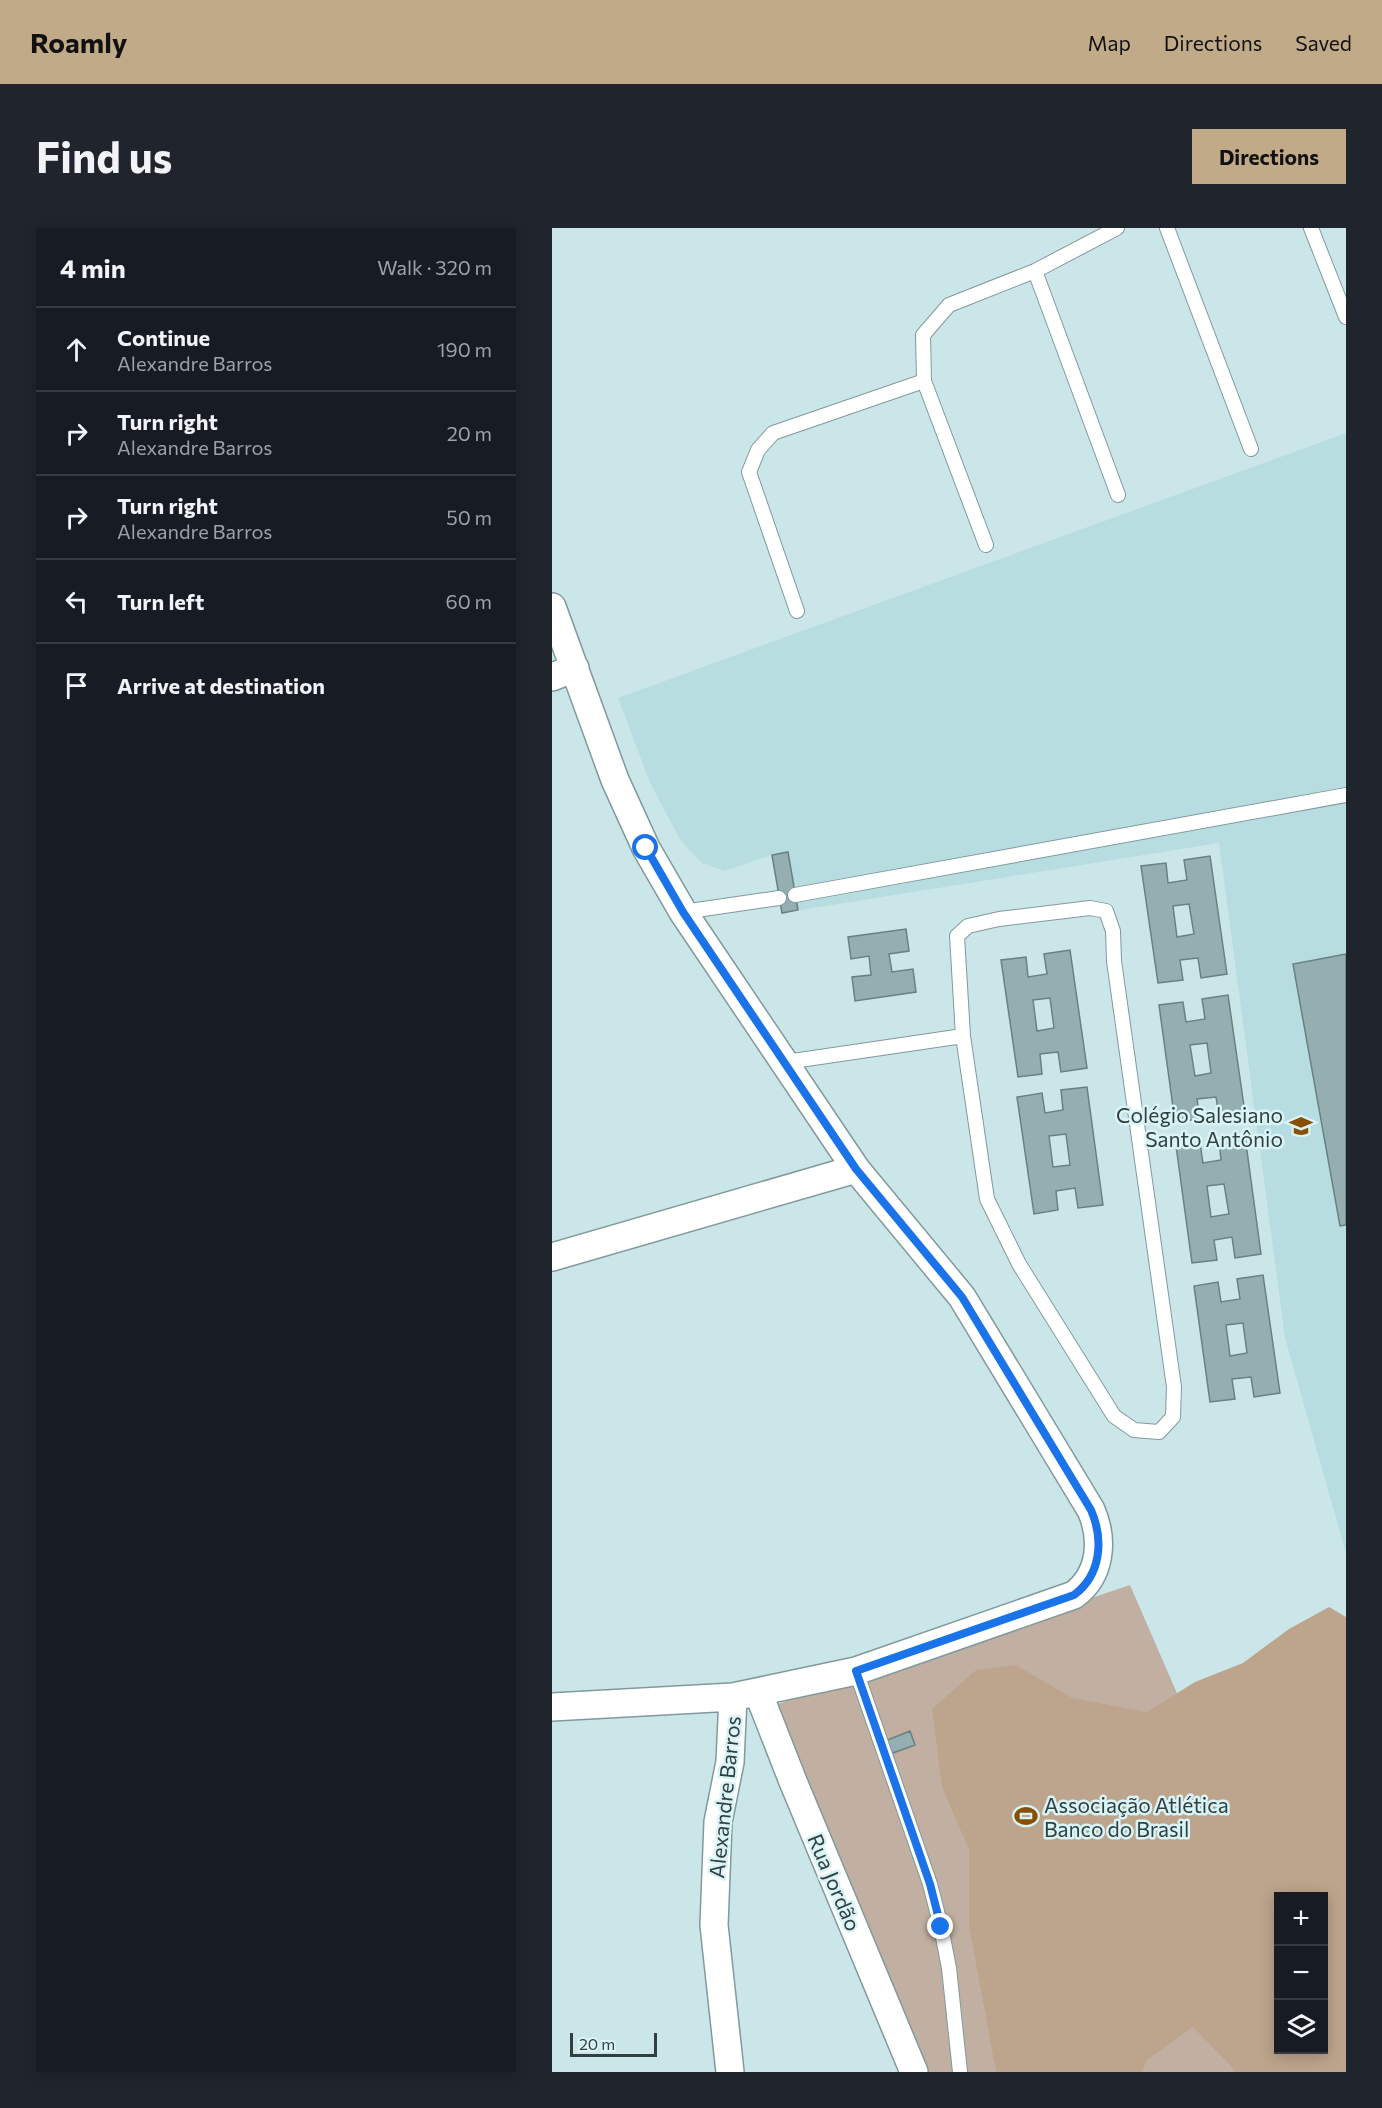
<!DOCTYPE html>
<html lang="en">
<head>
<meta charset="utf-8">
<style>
	:root { --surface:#171b24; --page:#20242c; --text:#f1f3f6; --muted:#9ea1a6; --line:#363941; --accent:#c1aa88 }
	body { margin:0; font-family:Commissioner,sans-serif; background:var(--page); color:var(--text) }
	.controls { position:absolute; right:18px; bottom:18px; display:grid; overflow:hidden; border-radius:0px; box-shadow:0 3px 15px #0003 }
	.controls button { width:54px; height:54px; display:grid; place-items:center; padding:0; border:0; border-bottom:2px solid var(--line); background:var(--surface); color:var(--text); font:30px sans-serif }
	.scale { position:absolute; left:18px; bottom:15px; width:87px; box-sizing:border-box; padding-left:6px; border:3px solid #333e3f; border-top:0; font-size:16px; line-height:21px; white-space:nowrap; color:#333e3f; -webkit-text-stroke:4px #d8f4f6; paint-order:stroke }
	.stop { position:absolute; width:18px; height:18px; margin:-14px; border:4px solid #1a73e8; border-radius:50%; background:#fff }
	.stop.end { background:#1a73e8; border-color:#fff; box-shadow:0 2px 6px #0008 }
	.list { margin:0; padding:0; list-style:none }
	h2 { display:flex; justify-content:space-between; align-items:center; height:78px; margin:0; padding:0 24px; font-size:26px }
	h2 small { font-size:20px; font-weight:400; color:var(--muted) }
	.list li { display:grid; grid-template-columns:39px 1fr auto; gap:18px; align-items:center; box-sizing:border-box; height:84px; padding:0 24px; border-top:2px solid var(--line) }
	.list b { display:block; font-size:22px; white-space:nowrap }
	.list p { margin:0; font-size:20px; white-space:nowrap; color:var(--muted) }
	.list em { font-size:20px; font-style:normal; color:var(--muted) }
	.icon { flex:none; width:33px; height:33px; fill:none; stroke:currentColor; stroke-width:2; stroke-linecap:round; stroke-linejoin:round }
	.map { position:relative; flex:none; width:794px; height:1844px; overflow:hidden; border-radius:0px }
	header { display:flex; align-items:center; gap:36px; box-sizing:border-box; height:84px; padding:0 30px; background:var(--accent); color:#111 }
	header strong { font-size:28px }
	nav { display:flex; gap:33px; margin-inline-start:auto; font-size:21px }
	.intro { display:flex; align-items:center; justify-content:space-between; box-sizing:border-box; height:144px; padding:0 36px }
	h1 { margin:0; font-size:42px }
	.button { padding:15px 27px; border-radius:0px; background:var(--accent); color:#111; font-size:21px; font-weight:700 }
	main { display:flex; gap:36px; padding:0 36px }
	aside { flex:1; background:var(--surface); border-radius:0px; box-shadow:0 3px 15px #0003 }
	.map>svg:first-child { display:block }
	.built { fill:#b8dde0 }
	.green { fill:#c1b0a1 }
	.forest { fill:#bda48c; fill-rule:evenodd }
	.building { fill:#94aeb1; stroke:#688183; stroke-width:1.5; fill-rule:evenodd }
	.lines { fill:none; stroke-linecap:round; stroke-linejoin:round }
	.service-casing { stroke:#809a9c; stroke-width:16 }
	.minor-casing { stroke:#809a9c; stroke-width:30 }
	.service { stroke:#fff; stroke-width:14 }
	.minor { stroke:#fff; stroke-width:27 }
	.route { stroke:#1a73e8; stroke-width:8 }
	.labels { text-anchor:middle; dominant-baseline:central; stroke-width:5; stroke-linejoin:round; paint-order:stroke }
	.poi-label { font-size:21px; fill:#333e3f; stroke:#d8f4f6; text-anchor:end }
	.street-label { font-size:21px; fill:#333e3f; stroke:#d8f4f6 }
</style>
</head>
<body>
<header>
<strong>Roamly</strong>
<nav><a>Map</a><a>Directions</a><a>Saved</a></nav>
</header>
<div class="intro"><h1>Find us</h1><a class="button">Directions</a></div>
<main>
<aside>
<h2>4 min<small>Walk · 320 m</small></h2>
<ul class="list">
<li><svg class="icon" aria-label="ahead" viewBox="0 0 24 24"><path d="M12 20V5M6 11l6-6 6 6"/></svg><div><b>Continue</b><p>Alexandre Barros</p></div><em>190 m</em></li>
<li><svg class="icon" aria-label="right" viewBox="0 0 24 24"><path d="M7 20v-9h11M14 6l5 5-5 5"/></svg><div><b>Turn right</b><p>Alexandre Barros</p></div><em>20 m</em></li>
<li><svg class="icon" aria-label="right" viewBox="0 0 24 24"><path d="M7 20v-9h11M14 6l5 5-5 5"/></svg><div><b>Turn right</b><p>Alexandre Barros</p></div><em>50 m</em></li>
<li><svg class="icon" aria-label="left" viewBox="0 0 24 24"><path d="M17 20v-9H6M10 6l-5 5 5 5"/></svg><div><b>Turn left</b></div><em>60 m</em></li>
<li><svg class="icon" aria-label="arrive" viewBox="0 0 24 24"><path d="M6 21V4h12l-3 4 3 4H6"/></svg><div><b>Arrive at destination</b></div></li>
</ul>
</aside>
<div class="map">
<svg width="794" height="1844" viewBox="0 0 794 1844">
	<rect width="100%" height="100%" fill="#cbe6e9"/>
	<!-- built -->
	<path class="built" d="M794,205V1325L733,1110L667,615L230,685L219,627L173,643L150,635L129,613L98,555L66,470Z"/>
	<!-- green -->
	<path class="green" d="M578,1357L726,1698V1822H772L790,1844H374L223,1477Z"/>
	<!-- forest -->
	<path class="forest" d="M777,1379L794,1389V1844H683L680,1839L641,1799L595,1832L590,1844H444L417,1697V1622L390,1559L380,1481L424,1442L464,1437L520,1470L595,1484L643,1454L691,1435L737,1401ZM726,1668H772V1822H726Z"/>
	<!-- building -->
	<path class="building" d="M236,624L246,682L230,685L220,627Z
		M658,628L675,746L649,750L646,730L628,732L631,752L606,755L589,638L614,635L616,655L635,652L632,632ZM637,676L642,706L625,709L621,678Z
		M354,701L357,723L337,726L340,744L361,741L364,764L303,773L300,749L319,747L317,728L299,731L296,709Z
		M518,722L535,840L509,844L506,824L488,826L490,846L466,849L449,732L474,729L476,749L495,746L492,726ZM498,770L502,800L485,803L481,772Z
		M794,726V997L788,998L741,736Z
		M676,767L693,885L667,889L664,869L645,871L648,891L623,894L607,777L631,774L634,794L653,791L650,771ZM655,815L659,845L643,848L638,817Z
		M535,859L551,977L526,980L523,960L504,963L506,982L482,986L465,869L490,865L493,885L511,882L509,862ZM514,906L518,937L501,939L497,908Z
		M693,908L709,1026L683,1030L680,1009L662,1012L665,1032L640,1035L624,918L648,915L651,935L669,932L667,912ZM672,956L677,986L659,989L655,958Z
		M711,1047L728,1165L702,1169L699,1149L680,1151L683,1171L658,1174L642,1058L666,1054L669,1074L688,1071L685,1051ZM691,1095L695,1125L678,1128L674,1097Z
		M358,1503L363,1517L338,1526L333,1513Z"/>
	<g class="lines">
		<!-- service casing -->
		<g class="service-casing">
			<path id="service" d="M615,0L699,221
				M759,0L794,89
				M483,43L566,267
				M434,317L372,153L371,107L397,77L483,43L565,0
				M245,383L197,244L206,222L221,205L372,153
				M243,667L794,567
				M131,684L227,670
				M234,834L411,808L435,971L467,1036L562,1188L582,1202L607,1204L621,1189L622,1159L562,733L561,703L554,683L538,680L447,691L416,698L405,708L411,808
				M304,1443L378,1656L389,1699L397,1740L408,1844"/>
		</g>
		<!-- minor casing -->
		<g class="minor-casing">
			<path id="minor" d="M0,379L63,552L94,620L131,684L304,941L410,1069L539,1282C552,1312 549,1347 522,1367L304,1443L181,1469L178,1534L166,1594L162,1697L178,1844
				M0,449L23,440
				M0,1029L304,941
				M206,1464L240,1551L362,1844
				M0,1479L181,1469"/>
		</g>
		<!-- service -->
		<use href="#service" class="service"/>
		<!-- minor -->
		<use href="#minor" class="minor"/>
	</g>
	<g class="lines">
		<!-- route -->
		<path class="route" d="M94,620L131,684L304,941L410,1069L539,1282C552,1312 549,1347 522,1367L304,1443L378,1656L389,1699"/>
	</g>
	<!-- icons -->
	<defs>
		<g id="school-bare" transform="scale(1.8)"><path d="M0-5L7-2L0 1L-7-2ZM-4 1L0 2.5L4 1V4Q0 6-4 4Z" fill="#875001" stroke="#d8f4f6" stroke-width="2.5" paint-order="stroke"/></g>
		<g id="stadium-bare" transform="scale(1.8)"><path d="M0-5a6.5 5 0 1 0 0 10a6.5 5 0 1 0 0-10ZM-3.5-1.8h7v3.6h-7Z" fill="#875001" stroke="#d8f4f6" stroke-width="2.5" paint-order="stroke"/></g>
	</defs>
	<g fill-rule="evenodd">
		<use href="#school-bare" x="749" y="898"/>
		<use href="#stadium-bare" x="474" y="1588"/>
	</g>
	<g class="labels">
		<!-- poi labels -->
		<g class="poi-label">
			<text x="731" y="886">Colégio Salesiano<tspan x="731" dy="24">Santo Antônio</tspan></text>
			<text x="492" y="1576" text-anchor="start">Associação Atlética<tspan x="492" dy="24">Banco do Brasil</tspan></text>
		</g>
		<!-- street labels -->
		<g class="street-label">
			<text transform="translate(172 1569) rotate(-84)">Alexandre Barros</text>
			<text transform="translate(283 1654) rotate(67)">Rua Jordão</text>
		</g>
	</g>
</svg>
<div class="controls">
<button>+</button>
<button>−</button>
<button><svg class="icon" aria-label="layers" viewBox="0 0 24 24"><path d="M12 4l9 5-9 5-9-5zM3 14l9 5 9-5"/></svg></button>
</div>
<div class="scale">20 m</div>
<div class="stop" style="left:94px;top:620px"></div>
<div class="stop end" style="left:389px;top:1699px"></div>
</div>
</main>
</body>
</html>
